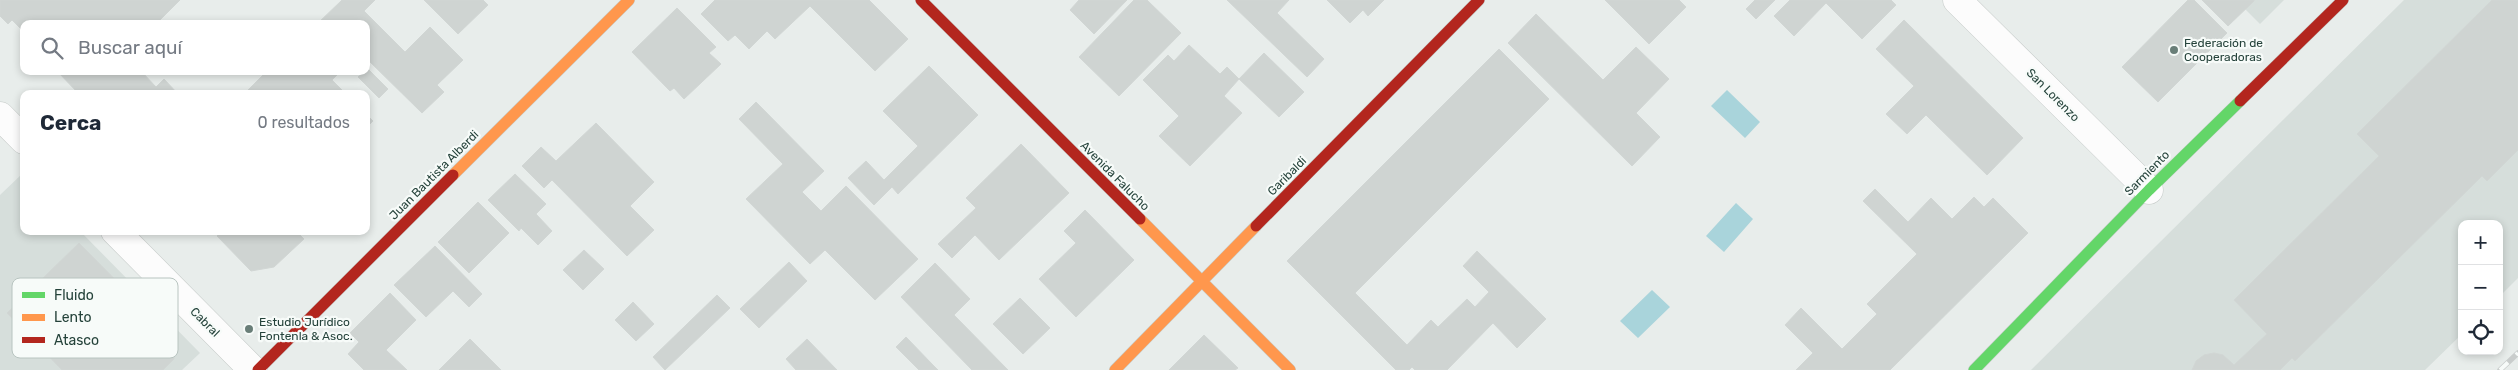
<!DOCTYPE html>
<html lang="es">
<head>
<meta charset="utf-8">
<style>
	:root { --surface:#fff; --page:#f6f6f7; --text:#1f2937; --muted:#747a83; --line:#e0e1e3 }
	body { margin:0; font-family:Rubik,sans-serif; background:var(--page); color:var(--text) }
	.controls { position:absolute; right:15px; bottom:15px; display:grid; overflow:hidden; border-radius:10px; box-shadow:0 2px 8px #0003 }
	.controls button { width:45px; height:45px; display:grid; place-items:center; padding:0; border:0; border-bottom:1px solid var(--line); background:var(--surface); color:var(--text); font:25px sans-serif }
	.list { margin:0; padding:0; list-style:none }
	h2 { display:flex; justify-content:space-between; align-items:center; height:65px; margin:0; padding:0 20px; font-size:21px }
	h2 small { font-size:16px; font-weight:400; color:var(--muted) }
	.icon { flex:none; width:28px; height:28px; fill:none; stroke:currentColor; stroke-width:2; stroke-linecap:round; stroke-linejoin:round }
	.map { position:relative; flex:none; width:2518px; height:370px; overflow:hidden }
	.search { position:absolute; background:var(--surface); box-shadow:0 2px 8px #0003; left:20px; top:20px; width:350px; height:55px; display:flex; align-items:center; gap:12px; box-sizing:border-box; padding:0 18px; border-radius:10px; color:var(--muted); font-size:19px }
	.panel { position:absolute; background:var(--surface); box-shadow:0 2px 8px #0003; left:20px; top:90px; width:350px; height:145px; border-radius:10px }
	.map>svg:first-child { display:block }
	.built { fill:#d6dedb }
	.water { fill:#a9d4db }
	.building { fill:#cfd4d2; stroke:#d1d6d4 }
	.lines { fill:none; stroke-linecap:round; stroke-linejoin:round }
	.street-casing { stroke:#c5cac8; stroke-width:29 }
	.fast-casing { stroke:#c3cbc8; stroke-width:12 }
	.slow-casing { stroke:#c3cbc8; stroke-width:12 }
	.jam-casing { stroke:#c3cbc8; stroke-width:12 }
	.street { stroke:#fcfcfc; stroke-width:28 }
	.fast { stroke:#63d668; stroke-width:11 }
	.slow { stroke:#ff974d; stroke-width:11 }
	.jam { stroke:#b3261e; stroke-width:11 }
	.rail-casing { stroke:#c9cdcc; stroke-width:5.5 }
	.rail { stroke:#f7fbf9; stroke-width:4; stroke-dasharray:11; stroke-linecap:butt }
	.poi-dot { fill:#697e78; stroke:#f7fbf9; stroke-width:2 }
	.labels { text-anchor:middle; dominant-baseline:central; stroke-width:4.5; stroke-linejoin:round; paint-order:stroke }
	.poi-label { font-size:12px; fill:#24423a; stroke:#f7fbf9; text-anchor:start }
	.street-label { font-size:12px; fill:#24423a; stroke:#f7fbf9 }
	.key { fill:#f7fbf9; stroke:#b8c4c0; stroke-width:1 }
	.key-label { font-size:14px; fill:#24423a }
</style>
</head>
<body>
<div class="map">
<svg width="2518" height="370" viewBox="0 0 2518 370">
	<rect width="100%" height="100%" fill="#e8edeb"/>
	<!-- built -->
	<path class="built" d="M2236,0H2284L2260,24Z
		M2404,0H2518V278L2499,297V224H2462V334L2425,370H2031Z
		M23,173L24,231H80L200,353L182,370H0V195Z"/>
	<!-- water -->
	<path class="water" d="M1727,90L1760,122L1745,138L1711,106Z
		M1736,203L1753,219L1724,252L1706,236Z
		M1652,290L1670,307L1638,338L1620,321Z"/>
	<!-- building -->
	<path class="building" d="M0,0H180L156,24H24V32L12,20L8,24L0,16Z
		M342,0H375L364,11L405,52L430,27L463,60L437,85L444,92L422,113L366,58V24H317Z
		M424,0H483L488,5L458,34Z
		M715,0H869L908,39L875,71L810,6L775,39L767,31L749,49L735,35L728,41L701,14Z
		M1079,0H1127L1094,34L1070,10Z
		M1134,0H1147L1181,33L1119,96L1079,57Z
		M1227,0H1289L1277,13L1324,59L1307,77Z
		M1327,0H1384L1368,16L1363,10L1350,23Z
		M1605,0H1679L1686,7L1649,44Z
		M1755,0H1775L1756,19L1746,9Z
		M1790,0H1891L1896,5L1862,39L1826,3L1794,36L1774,16Z
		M2188,0H2194L2227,33L2158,102L2122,67Z
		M2202,0H2254V1L2228,26Z
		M2492,0H2518V150L2487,181L2482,176L2295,361L2292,358L2280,370H2192L2196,361L2204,355L2214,353L2223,355L2234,365L2267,334L2234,300L2379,156L2357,134Z
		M677,8L716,47L709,53L721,64L684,99L674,88L670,91L632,52Z
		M1536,14L1603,80L1636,47L1669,79L1636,113L1660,137L1632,166L1508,43Z
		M1904,20L2023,138L1987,175L1926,115L1907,134L1886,114L1914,86L1876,49Z
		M1189,45L1220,74L1227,67L1239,79L1224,96L1242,113L1190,166L1159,136L1179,116L1143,80L1168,55L1174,61Z
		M1499,49L1549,99L1355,293L1407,345L1431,320L1438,327L1467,299L1475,307L1489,292L1463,266L1477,251L1546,319L1517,348L1493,323L1447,370H1415L1412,367L1409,370H1396L1287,261Z
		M1264,53L1304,92L1279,117L1239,79Z
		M929,66L978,115L898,194L892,187L874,205L848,178L866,161L884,180L918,146L883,111Z
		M367,68L388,89L379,98L358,77L366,71Z
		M57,71H107V74L110,71H141L156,87L164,79L178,94H79Z
		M267,71H341L332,80L346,94H250L247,91Z
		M756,102L824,171L802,192L821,211L846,186L918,259L875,300L825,250L810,264L746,199L783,164L739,119Z
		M366,114L373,121L366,128Z
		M596,123L654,182L630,206L654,230L627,256L552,180L544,188L522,166L541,147L556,161Z
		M1021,144L1069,193L999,260L975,235L952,258L938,244L976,208L966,198Z
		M515,174L546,204L536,214L552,231L538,245L521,228L519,231L488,200Z
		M1875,189L1908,222L1931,198L1952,219L1974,197L1984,207L1993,198L2028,233L1890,370H1796L1813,353L1785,325L1801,308L1842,349L1877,314L1867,304L1917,254L1863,201Z
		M478,202L509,233L469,273L438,242Z
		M1085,210L1134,260L1076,317L1039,279L1076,243L1064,231Z
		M222,231H264L267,234L269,231H296L304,239L274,267L251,271L217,236Z
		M79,243L173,338L174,359L163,370H62L7,313Z
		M435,246L482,294L469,307L453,291L426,317L394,285Z
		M584,250L604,269L583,290L563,270Z
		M789,262L807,281L759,328L740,309Z
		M935,263L970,299L954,315L1008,370H972L901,297Z
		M390,293L416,320L386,350L407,370H364L348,354L359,342L350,333Z
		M717,295L730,308L665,370L653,357Z
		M1020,298L1050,328L1023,354L993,324Z
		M633,302L654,324L636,341L615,320Z
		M1204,335L1238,368L1235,370H1169Z
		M906,337L932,364L938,370H919L896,347Z
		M470,339L501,370H439Z
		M807,339L837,370H796L786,359Z"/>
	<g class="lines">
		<!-- street casing -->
		<g class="street-casing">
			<path id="street" d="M1957,0L2149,190
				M0,116L24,140
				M115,231L253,370"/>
		</g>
		<!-- fast casing -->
		<g class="fast-casing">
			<path id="fast" d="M1974,370L2149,190L2240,101"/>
		</g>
		<!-- slow casing -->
		<g class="slow-casing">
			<path id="slow" d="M453,175L629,0
				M1140,219L1290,370
				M1115,370L1256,226"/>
		</g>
		<!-- jam casing -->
		<g class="jam-casing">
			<path id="jam" d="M921,0L1140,219
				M2240,101L2343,0
				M1256,226L1479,0
				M258,370L453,175"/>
		</g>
		<!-- street -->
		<use href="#street" class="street"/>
		<!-- fast -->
		<use href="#fast" class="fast"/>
		<!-- slow -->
		<use href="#slow" class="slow"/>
		<!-- jam -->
		<use href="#jam" class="jam"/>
		<!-- rail casing -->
		<g class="rail-casing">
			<path id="rail" d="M2500,370L2518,353"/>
		</g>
		<!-- rail -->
		<use href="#rail" class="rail"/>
	</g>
	<!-- markers -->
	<g class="poi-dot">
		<circle cx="2174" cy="50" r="5"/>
		<circle cx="249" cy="329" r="5"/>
	</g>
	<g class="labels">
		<!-- poi labels -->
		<g class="poi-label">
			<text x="2184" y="43">Federación de<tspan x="2184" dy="14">Cooperadoras</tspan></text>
			<text x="259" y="322">Estudio Jurídico<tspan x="259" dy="14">Fontenla &amp; Asoc.</tspan></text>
		</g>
		<!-- street labels -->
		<g class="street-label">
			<text transform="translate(2053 95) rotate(45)">San Lorenzo</text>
			<text transform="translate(2147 173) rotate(-45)">Sarmiento</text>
			<text transform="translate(434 175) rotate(-45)">Juan Bautista Alberdi</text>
			<text transform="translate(1115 176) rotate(45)">Avenida Falucho</text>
			<text transform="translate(1287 176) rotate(-45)">Garibaldi</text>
			<text transform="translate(205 322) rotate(45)">Cabral</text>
		</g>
	</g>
	<!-- legend -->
	<rect x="12" y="278" width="166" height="80" rx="8" class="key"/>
	<rect x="22" y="292" width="23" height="6" fill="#63d668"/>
	<rect x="22" y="314" width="23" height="7" fill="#ff974d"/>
	<rect x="22" y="337" width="23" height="6" fill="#b3261e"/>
	<g class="key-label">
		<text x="54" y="300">Fluido</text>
		<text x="54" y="322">Lento</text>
		<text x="54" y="345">Atasco</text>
	</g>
</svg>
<div class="controls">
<button>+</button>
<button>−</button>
<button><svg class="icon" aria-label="locate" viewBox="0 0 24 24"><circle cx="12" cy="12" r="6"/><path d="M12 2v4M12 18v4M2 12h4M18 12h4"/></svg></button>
</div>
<div class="search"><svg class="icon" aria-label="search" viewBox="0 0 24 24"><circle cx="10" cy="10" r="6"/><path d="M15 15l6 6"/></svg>Buscar aquí</div>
<section class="panel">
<h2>Cerca<small>0 resultados</small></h2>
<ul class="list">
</ul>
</section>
</div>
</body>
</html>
